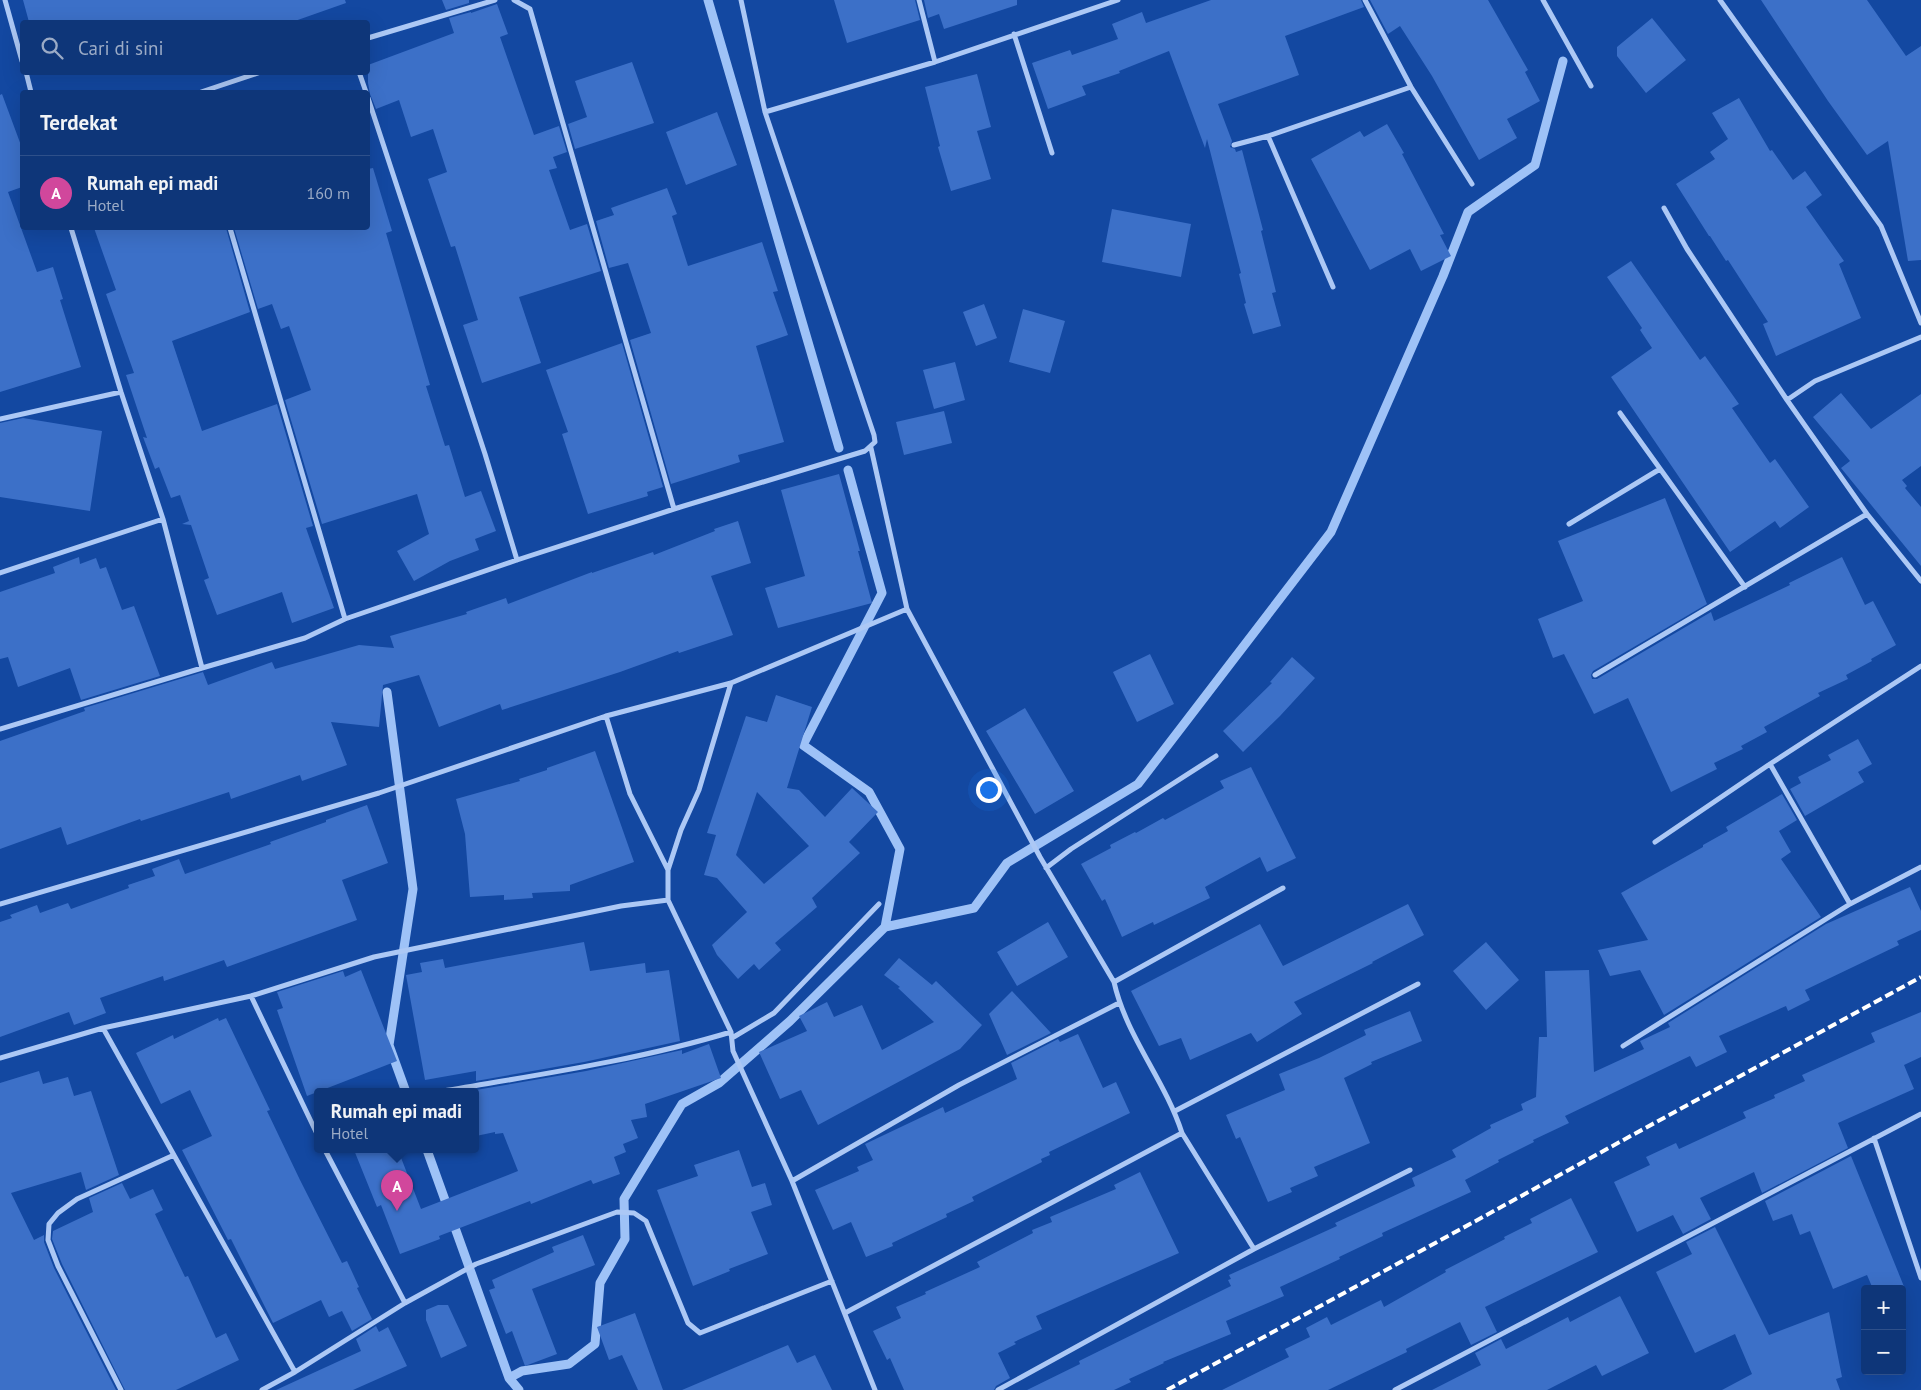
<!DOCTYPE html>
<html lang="id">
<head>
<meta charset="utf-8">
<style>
	:root { --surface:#0e3679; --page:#1c4180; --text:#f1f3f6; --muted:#9babc6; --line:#2e508a; --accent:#ffdf70 }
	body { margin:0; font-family:"PT Sans",sans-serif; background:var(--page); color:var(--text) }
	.controls { position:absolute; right:15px; bottom:15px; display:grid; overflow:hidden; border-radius:5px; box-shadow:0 5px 20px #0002 }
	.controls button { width:45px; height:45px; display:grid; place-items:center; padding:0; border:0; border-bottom:1px solid var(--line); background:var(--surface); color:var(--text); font:25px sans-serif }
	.you { position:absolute; left:988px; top:789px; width:18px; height:18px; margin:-12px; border:4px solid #fff; border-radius:50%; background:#1a73e8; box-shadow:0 0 0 8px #1a73e833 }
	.badge { display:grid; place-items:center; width:32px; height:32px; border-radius:50%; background:var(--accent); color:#fff; font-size:16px; font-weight:700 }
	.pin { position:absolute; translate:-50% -41px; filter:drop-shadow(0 1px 2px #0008) }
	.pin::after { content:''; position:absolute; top:26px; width:18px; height:15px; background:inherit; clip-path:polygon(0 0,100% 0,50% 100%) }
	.popup { position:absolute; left:314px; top:1088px; width:165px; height:65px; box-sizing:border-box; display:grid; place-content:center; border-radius:5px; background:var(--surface); filter:drop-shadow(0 1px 4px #0005); font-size:16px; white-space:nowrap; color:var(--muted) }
	.popup b { font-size:19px; color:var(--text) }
	.popup::after { content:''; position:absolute; left:50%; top:100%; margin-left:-10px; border:10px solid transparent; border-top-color:var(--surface) }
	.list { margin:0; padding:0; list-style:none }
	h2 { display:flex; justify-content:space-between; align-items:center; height:65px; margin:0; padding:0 20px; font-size:21px }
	h2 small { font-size:16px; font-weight:400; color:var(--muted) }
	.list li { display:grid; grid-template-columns:32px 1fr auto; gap:15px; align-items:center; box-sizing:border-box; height:75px; padding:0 20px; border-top:1px solid var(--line) }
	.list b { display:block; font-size:19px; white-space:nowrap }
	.list p { margin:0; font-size:16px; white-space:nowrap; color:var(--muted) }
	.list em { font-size:16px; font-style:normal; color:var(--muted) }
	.icon { flex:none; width:28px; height:28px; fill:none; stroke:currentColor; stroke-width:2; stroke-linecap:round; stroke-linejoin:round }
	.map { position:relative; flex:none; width:1921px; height:1390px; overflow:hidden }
	.search { position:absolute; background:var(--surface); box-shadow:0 5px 20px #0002; left:20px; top:20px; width:350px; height:55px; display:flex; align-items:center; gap:12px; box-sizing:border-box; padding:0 18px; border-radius:5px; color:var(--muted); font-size:19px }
	.panel { position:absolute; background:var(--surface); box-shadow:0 5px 20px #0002; left:20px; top:90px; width:350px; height:140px; border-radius:5px }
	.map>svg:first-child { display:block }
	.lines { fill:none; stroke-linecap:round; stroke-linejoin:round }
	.stream { stroke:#9ec2f7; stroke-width:9 }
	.building { fill:#3c70c8; fill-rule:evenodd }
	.minor { stroke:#acc8f5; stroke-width:5 }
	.rail { stroke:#fff; stroke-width:4; stroke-dasharray:9 4; stroke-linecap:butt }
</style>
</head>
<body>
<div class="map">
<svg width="1921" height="1390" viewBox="0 0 1921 1390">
	<rect width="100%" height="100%" fill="#1348a1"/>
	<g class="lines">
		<!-- stream -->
		<path class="stream" d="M708,0L839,448
			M848,470L882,593L803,745L869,792L900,849L885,927
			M387,692L413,889L389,1045L406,1092
			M427,1150L509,1378L519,1390
			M509,1378L522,1371L569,1364L595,1344L600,1283L625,1239L624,1199L682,1104L719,1083L790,1021L885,927L974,908L1007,863L1138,784L1331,532L1443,276L1468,212L1535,165L1563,61"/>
	</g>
	<!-- building -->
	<path class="building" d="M23,0H345L346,3L292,22H29Z
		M442,0H469V3L446,10Z
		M834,0H915L920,20L847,43Z
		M924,0H1017V5L944,29L939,14L928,18Z
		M1211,0H1361L1364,7L1285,36L1299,75L1218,104L1232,141L1230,147L1235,149L1236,152L1242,150L1263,230L1261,231L1276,292L1272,293L1281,326L1253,334L1244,304L1246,303L1239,274L1241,273L1207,139L1205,148L1169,51L1119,71L1120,73L1082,86L1086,95L1048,109L1032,63L1070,50L1072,55L1118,39L1112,24L1142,12L1146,23Z
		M1370,0H1488L1528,70L1525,72L1540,101L1507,119L1517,138L1479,160L1432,76L1400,26L1388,34Z
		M1761,0H1867L1906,56L1921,46V260L1908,261L1888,141L1867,155L1828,101Z
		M497,4L508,34L500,37L534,135L559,126L567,152L553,157L557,168L549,170L570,230L587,224L601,271L519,297L541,363L482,383L463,325L478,320L455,246L451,247L428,179L447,172L433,129L411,137L399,100L376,109L370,94L368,83V65L454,33L449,18L471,12V13Z
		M1652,18L1686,60L1646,93L1617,56V47Z
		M632,62L654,123L575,149L568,124L587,117L575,81Z
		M977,74L991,127L977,131L991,179L951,191L938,147L940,146L925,87Z
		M2,94L22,148V187L8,192L37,272L53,267L63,299L60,300L81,367L0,392V95Z
		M1739,98L1770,151L1772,150L1793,180L1805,171L1822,195L1806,207L1844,261L1839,264L1861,318L1776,356L1763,324L1768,322L1728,260L1726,261L1710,236H1709L1676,184L1715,159L1710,152L1728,139L1712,113Z
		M717,112L737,165L686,185L666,132Z
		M1387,124L1404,153L1402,154L1444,234L1440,235L1451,256L1421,271L1410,249L1370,270L1311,159L1360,131L1364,137Z
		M373,168L392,231L386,233L430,385L426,386L445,446L449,445L465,497L481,491L496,531L475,539L479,550L450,561L414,581L397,551L429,534L417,494L322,524L285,400L311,390L289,326L281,329L272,304L258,309L234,228H368V169Z
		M667,188L677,214L672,216L688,266L762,242L778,291L773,292L788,335L756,346L784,442L738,455L740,462L671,484L630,340L651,333L628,263L609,268L596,221L614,215L611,208Z
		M1112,209L1191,224L1181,277L1102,262Z
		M94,228H226L250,312L172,341L202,431L277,404L313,526L306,528L334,608L292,623L282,592L217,615L204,580L209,578L191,525L182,524L189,521L180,495L171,498L159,467L155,469L143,437L147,438L126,375L134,373L106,294L116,290Z
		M1631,261L1700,360L1705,356L1739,404L1732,408L1770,463L1775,459L1809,507L1780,528L1775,521L1730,552L1611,377L1652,348L1640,330L1642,328L1607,277Z
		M984,304L997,338L976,346L963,312Z
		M1023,309L1065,321L1050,373L1009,362Z
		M622,343L663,487L647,492L648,496L588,514L562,434L568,432L546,370Z
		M955,362L965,400L934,409L923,370Z
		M1841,393L1871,429L1921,394V466L1902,480L1907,486L1905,488L1921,507V566L1841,468L1850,461L1813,417Z
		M944,411L952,443L904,455L896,422Z
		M23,418L102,431L90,511L0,497V423Z
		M839,474L860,551H858L872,603L778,628L765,588L805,576L781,490Z
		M1665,498L1707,604L1593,671L1591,675L1592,679H1597L1711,612L1714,621L1790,585L1789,583L1842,557L1865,605L1873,601L1896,645L1871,659L1872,661L1846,675L1848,679L1818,693L1820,696L1764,727L1767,732L1741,746L1743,749L1714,763L1717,769L1671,792L1628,698L1594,714L1564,654L1553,658L1538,619L1583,601L1558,541Z
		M738,521L751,563L711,576L733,635L679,653L678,651L620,672L502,710L500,704L439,727L419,675L383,685L379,727L331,722L347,765L302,781L300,775L231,799L229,792L141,821L140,819L67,845L61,827L0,849V741L85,711L84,708L203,672L208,685L272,662L275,669L359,645L394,648L390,636L467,614L466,612L506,598L508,604L592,572V573L653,552L654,555L715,531L714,529Z
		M79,557L80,564L96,558L100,569L106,567L122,610L134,606L160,676L81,700L70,668L18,687L8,657L0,659V592L55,573L53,567Z
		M1150,654L1174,704L1137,722L1113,672Z
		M1292,657L1315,678L1280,716L1243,752L1223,731L1272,683L1270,682Z
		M776,695L812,707L787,788L799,790L825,817L852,788L878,812L849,842L860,853L812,898L817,907L775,943L781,950L759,970L754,964L738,979L717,955L712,945L747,912L717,878L704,875L716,835L707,833L746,716L767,722ZM757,792L809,846L764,884L736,855Z
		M1025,708L1074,791L1035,814L986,731Z
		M1858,739L1872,764L1858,772L1864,782L1805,816L1790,789L1801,783L1798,777L1831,760L1828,755Z
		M595,751L634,862L570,885V891L532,893L533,898L504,900V895L470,897L465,834L456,799L520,781L519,779L547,770V768Z
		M1251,767L1296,858L1267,872L1260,857L1205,887L1210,898L1154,925L1153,922L1122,937L1105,899L1102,901L1081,864L1111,848L1110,845L1135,832L1136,833L1163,818L1165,820L1224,788L1220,781Z
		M1782,794L1797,820L1779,831L1791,852L1781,859L1821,917L1664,1015L1640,970L1610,976L1598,950L1648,940L1621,893L1703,847V845L1728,831L1726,827Z
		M367,805L388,863L342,880L357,920L227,967L224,960L164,981L163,976L100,998L106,1013L74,1025L69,1012L0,1037V922L12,918L10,915L37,905L40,913L68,903L71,909L129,888L128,885L155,876L152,869L179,859L185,874L271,844L270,842L326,822V820Z
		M1910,887L1921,911V930L1897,941L1899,945L1805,990L1810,1000L1788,1011L1786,1006L1719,1036L1727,1052L1696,1067L1690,1056L1565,1116L1569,1123L1533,1140L1534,1142L1498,1160L1499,1162L1465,1180L1471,1192L1382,1233L1383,1236L1339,1257L1340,1259L1280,1287L1284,1296L1226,1321L1231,1334L1163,1362L1164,1363L1129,1379L1131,1382L1114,1390H1027L1080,1364L1079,1361L1231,1286L1228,1280L1231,1279L1229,1275L1337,1226L1335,1223L1415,1186L1412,1178L1456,1157L1452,1150L1491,1128L1490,1125L1523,1110L1521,1104L1536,1097L1539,1037H1547L1545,971L1589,970L1594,1072L1644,1049L1640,1041L1670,1027L1668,1023L1826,924Z
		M1408,904L1424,935L1372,962L1373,963L1294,1002L1302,1014L1257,1042L1251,1033L1190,1060L1181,1038L1159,1046L1131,991L1260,924L1283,966Z
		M1048,922L1068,957L1017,986L997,952Z
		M584,942L590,971L645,963L646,973L669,970L680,1041L584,1062L476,1081V1071L425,1080L406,975L422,972L420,963L443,959L445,968Z
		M1486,942L1519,980L1486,1010L1453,971Z
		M899,958L932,985L936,981L982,1025L960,1049L818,1125L801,1090L780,1099L759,1052L807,1031L799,1016L827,1002L834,1017L862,1005L882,1050L934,1022L898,988L900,987L884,975Z
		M361,970L397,1061L307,1096L277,1010L283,1008L277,992L343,971L345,977Z
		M1012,991L1051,1033L1007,1055L989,1014Z
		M1410,1011L1422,1041L1371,1062L1372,1064L1344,1078L1370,1143L1314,1167L1318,1176L1290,1188L1292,1192L1268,1202L1240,1137L1236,1139L1226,1115L1285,1090L1279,1074L1319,1058L1366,1035L1364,1030Z
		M1921,1012V1057L1904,1065L1914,1089L1838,1123L1848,1148L1762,1193L1754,1172L1700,1198L1711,1219L1683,1234L1673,1215L1637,1232L1614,1182L1650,1165L1646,1157L1676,1143L1679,1149L1746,1118L1743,1112L1775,1098L1774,1095L1805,1081L1802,1075L1875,1042L1871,1033Z
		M218,1018L219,1021L226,1018L270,1110L267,1111L300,1180L342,1263L347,1261L359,1287L357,1288L372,1319L352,1331L342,1311L329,1317L321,1300L273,1323L231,1239L228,1240L182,1150L212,1136L190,1090L161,1104L136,1053L173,1035L174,1039Z
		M1078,1034L1103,1088L1116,1082L1130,1113L1049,1152L1050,1155L1041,1159L1042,1162L972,1197L974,1201L946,1214L947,1217L892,1243L893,1246L866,1257L851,1222L833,1230L815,1190L859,1171L857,1167L873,1160L865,1144L943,1107L945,1113L1017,1079L1011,1063L1058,1039L1060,1042Z
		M709,1044L721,1078L645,1104L647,1117L631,1120L638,1138L623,1144L626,1152L614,1157L620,1174L593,1184L591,1180L531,1204L530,1201L439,1236L440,1239L400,1254L381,1205L377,1207L354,1150H398L421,1209L518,1171L503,1133L495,1134V1132L476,1136V1090L586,1071L682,1050V1054Z
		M39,1071L43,1084L68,1077L74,1096L91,1091L119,1175L86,1190L81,1172L11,1193L34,1240L44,1235V1242L54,1268L116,1390H0V1083Z
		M739,1150L752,1187L765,1183L772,1205L751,1212L768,1254L729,1269L730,1271L693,1286L657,1190L698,1176L694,1165Z
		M1851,1156L1905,1289H1873L1867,1275L1833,1289L1810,1231L1800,1235L1792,1214L1773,1221L1765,1201Z
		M1140,1172L1179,1253L1036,1316L1042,1329L1014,1342L1016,1344L998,1353L1010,1378L996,1386L994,1390H904L890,1358L887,1360L873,1331L901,1318L896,1307L926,1294L925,1292L980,1267L977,1262L1033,1233L1032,1230L1052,1222L1050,1217L1116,1189L1114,1185Z
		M122,1183L130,1199L153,1189L163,1210L155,1214L185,1277L188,1276L216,1338L226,1333L239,1360L176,1390H125L62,1264L52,1239L53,1231L93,1212L89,1198Z
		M1571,1198L1598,1252L1485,1307L1497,1332L1471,1345L1460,1322L1406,1349L1407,1352L1328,1390H1222L1289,1357L1285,1349L1310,1337L1306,1328L1327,1317L1331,1325L1381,1300L1384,1307L1446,1272L1445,1270L1505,1239L1504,1237L1532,1223L1530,1219Z
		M1715,1227L1769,1335L1829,1312L1842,1377L1836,1379L1840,1390H1722L1752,1374L1735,1334L1695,1353L1656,1272L1692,1254L1686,1242Z
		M583,1235L595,1265L532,1289L557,1354L525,1366L512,1331L506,1334L489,1290L495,1288L492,1280L554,1252L552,1247Z
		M1620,1296L1649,1353L1602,1376L1596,1365L1547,1390H1432L1481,1365L1475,1353L1501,1339L1506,1349L1568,1317L1570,1322Z
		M438,1305H448L467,1346L441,1358L426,1320V1310Z
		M635,1313L663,1390H638L622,1355L609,1360L597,1327Z
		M376,1326L379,1332L388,1327L407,1366L353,1390H276L361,1351L356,1339Z
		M788,1345L797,1363L815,1355L832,1390H682Z"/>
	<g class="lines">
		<!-- minor -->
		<path class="minor" d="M5,0L22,61
			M514,0L530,9L674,509
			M919,0L935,62
			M1365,0L1411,87L1472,184
			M1543,0L1591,86
			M1720,0L1881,226L1921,323
			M1014,34L1052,153
			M368,38L495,0
			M26,72L31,92
			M359,72L366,92
			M201,92L261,72
			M368,98L485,454L517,560
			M765,112L935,62L1118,0
			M1268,136L1333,287
			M1234,145L1268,136L1411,87
			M1664,208L1687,249L1787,400L1867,514L1921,581
			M71,228L121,392L163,519L202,668
			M1787,400L1815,381L1921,337
			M1620,413L1745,587
			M0,419L121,392
			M871,448L907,609L1040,857L1114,982C1126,1036 1165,1080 1182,1133L1254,1249
			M1569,524L1660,469
			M0,573L163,519
			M345,619L517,560L674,509L865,451L875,442L874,435L765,112L741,0
			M1595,675L1867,514
			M606,716L630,794L668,870V900L731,1032L733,1051L792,1181L875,1390
			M0,729L202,668L305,638L345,619L230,228
			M1655,842L1770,764L1921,666
			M1046,868L1071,849L1216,756
			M668,870L681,830L699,790L731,683
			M0,904L379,793L606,716L731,683L907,609
			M1850,904L1921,867
			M1114,982L1283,888
			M251,996L318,1136
			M103,1028L295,1372
			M732,1038L774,1013L879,904
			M1623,1046L1850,904L1770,764
			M0,1058L103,1028L251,996L374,957L621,906L668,900
			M438,1092C536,1075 635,1061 731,1032
			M1175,1111L1418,984
			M1874,1138L1921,1278
			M325,1150L405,1303
			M792,1181L959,1085L1119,1003
			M845,1313L1182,1133
			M121,1390L58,1266L48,1240L49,1224L58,1213L77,1199L174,1155
			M262,1390L295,1372L405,1303L476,1264L617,1212L634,1213L646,1221L688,1323L700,1333L832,1281
			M998,1390L1254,1249L1410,1170
			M1395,1390L1921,1114"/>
		<!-- rail -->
		<path class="rail" d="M1167,1390L1921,977"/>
	</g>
</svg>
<div class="controls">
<button>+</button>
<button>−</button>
</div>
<div class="you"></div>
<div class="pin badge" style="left:397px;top:1211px;background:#d1479c">A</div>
<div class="popup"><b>Rumah epi madi</b>Hotel</div>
<div class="search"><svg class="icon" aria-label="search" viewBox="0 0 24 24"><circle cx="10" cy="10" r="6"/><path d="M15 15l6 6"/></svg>Cari di sini</div>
<section class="panel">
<h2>Terdekat<small></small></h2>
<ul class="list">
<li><span class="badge" style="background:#d1479c">A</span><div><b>Rumah epi madi</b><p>Hotel</p></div><em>160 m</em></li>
</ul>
</section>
</div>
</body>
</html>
